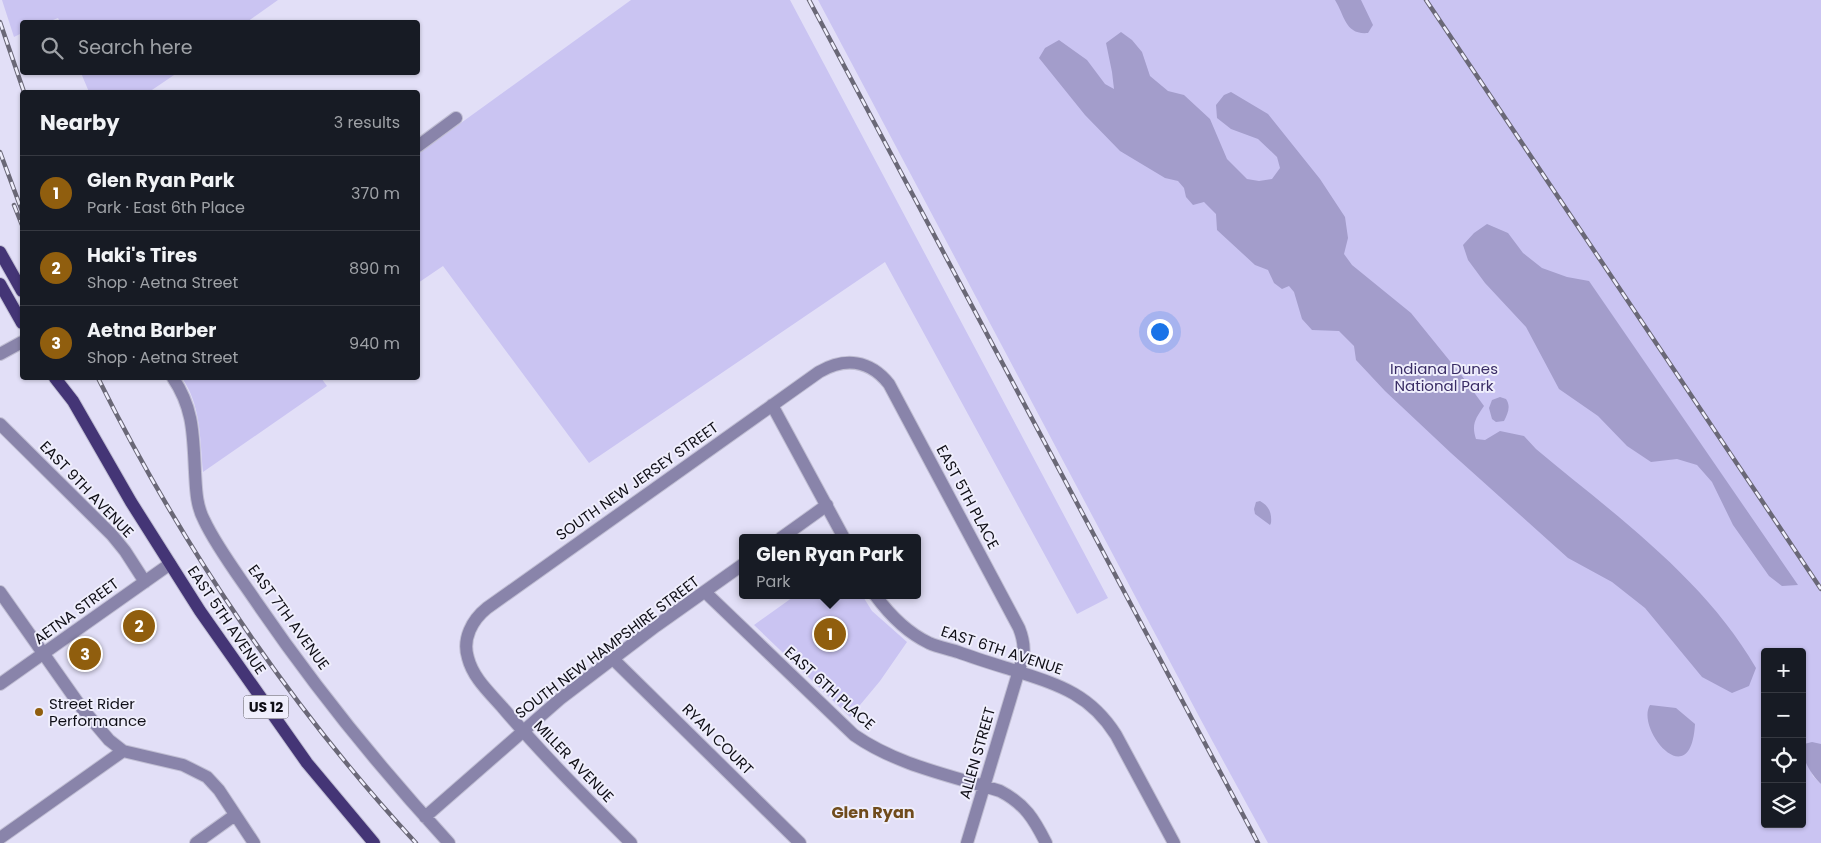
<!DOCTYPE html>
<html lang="en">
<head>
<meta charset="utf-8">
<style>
	:root { --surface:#171b24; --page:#20242c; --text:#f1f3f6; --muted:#9ea1a6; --line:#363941; --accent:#905e0e }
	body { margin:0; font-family:Poppins,sans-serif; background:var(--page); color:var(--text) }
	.controls { position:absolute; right:15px; bottom:15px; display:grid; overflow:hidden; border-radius:5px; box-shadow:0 1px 4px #0004 }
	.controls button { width:45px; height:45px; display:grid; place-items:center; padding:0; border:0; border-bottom:1px solid var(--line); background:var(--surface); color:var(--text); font:25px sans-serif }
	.you { position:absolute; left:1159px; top:331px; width:18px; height:18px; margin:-12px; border:4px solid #fff; border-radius:50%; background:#1a73e8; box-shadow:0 0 0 8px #1a73e833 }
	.badge { display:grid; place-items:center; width:32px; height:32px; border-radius:50%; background:var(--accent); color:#fff; font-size:16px; font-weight:700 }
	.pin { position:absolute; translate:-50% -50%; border:2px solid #fff; box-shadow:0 1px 5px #0006 }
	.popup { position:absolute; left:739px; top:534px; width:182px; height:65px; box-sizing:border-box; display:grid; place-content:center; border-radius:5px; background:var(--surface); filter:drop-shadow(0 1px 4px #0005); font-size:16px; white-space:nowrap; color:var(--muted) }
	.popup b { font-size:19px; color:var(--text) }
	.popup::after { content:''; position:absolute; left:50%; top:100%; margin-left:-10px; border:10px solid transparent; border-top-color:var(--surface) }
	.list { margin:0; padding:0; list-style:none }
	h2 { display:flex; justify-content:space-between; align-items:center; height:65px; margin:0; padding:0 20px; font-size:21px }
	h2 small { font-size:16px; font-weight:400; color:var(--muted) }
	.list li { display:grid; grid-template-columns:32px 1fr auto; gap:15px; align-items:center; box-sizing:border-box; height:75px; padding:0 20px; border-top:1px solid var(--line) }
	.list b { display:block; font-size:19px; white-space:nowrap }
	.list p { margin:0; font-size:16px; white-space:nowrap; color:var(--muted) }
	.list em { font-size:16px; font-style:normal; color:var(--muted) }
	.icon { flex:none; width:28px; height:28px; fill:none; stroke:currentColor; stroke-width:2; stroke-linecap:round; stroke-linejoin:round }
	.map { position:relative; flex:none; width:1821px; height:843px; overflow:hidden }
	.search { position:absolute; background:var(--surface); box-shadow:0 1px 4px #0004; left:20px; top:20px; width:400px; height:55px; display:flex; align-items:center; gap:12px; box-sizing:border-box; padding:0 18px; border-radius:5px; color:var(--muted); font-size:19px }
	.panel { position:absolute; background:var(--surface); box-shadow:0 1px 4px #0004; left:20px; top:90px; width:400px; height:290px; border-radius:5px }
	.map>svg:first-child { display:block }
	.green { fill:#cac4f2 }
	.water { fill:#a39dcb }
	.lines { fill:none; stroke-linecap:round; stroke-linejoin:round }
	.minor-casing { stroke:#c0bed3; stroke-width:14 }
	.major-casing { stroke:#c0bed3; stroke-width:14 }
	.minor { stroke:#8984aa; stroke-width:12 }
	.major { stroke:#443576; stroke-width:12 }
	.rail-casing { stroke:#6a6877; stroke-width:4.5 }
	.rail { stroke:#efeefc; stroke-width:2.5; stroke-dasharray:8; stroke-linecap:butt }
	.poi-dot { fill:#905e0e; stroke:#efeefc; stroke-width:2 }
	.labels { text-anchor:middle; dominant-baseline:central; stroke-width:4; stroke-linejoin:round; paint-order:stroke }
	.shield { fill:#efeefc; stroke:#52515b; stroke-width:1 }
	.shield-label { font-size:14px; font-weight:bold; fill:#0f0e16 }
	.park-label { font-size:15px; fill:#3a2d66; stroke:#efeefc }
	.street-label { font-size:15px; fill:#0f0e16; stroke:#efeefc }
	.poi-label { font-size:15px; fill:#0f0e16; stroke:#efeefc; text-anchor:start }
	.neighbourhood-label { font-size:16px; font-weight:bold; fill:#704c1c; stroke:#efeefc }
</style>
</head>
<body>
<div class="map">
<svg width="1821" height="843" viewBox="0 0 1821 843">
	<rect width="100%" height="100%" fill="#e2dff7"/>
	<!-- green -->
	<path class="green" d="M2,0H278L247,22H60L58,18L48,22H22V33L14,37Z
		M631,0H790L1108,598L1077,614L885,262L589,463L443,266L418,283V154Z
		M818,0H1821V744H1804L1802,746V652H1765V824H1802V750L1813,776L1821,784V843H1268L1202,722Z
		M81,73H177L149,92H89Z
		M182,378H321L327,386L203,472C200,439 201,405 182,378Z
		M796,595H862L872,611L907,642L880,681L850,717L754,625Z"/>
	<!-- water -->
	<path class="water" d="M1335,0H1361L1373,25L1368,33C1345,35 1345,16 1335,0Z
		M1121,32L1132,40L1142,52L1150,76L1168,91L1184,95L1210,119L1227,159L1247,179L1259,181L1272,179L1280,168L1277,157L1258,139L1231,129L1217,118L1216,105L1224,95L1231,92L1268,114L1320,179L1345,217L1348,238L1344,254L1352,265L1411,313L1462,376L1484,406C1476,418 1471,424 1476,439L1485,440L1500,431L1524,436L1536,449C1615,515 1704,578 1756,668L1749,686L1732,693L1702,677L1645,608L1612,582L1568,558L1451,453L1385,391L1356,360L1354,346L1339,331L1312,330L1302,319L1294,292L1289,286L1282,289L1274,283L1268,270L1255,265L1217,230L1216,214L1204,202L1193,205L1186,197L1184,188L1178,181L1165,178L1120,151L1085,115L1039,58L1045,48L1059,40L1087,60L1105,84L1114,89L1112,72L1106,43Z
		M1487,224L1508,233L1523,253L1542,268L1567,277L1589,281L1798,585L1782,586L1769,576L1733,525L1712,482L1697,465L1677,459L1651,462L1627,446L1598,416L1559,389L1526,327L1485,283L1468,260L1463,245L1474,233Z
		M1500,397L1506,399C1511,406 1508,413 1504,421L1496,422L1492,419L1489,408L1492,400Z
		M1260,501C1269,506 1272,513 1271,523L1270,525L1255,514L1254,509L1256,502Z
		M1650,705L1676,708L1695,724C1691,796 1635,729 1650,705Z
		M1812,742L1821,744V784C1812,776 1799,756 1804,744Z"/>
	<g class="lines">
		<!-- minor casing -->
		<g class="minor-casing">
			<path id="minor" d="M418,146L456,118
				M0,354L22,342
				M173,378C194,409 193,436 195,472C196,488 196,505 204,520C216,546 238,575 255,600C313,685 379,767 449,843
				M772,405L844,538
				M0,424L112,535L125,551L145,582
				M781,538L827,505
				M0,592L81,707L109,740L123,751L183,765L207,777L219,790L254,843
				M705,592L854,735C897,765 949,775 1000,791C1025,804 1034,819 1046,843
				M875,595C889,614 908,633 929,643C938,647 949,649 958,652C977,659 997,665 1016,671C1059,685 1090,694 1116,735L1174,843
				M613,659L800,843
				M0,684L170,564
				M425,817L560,699L656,626L742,565
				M0,838L123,751
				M196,843L235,815
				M631,843C587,799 543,755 503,708C490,693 473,678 468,658C462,639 472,620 487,608L819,372C845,357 870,360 889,384L1019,628C1023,638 1025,646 1023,657L967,843"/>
		</g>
		<!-- major casing -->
		<g class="major-casing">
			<path id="major" d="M0,252L22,291
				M0,284L22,323
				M55,378L73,401L131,502L200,611L307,763L374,843"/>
		</g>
		<!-- minor -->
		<use href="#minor" class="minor"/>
		<!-- major -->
		<use href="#major" class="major"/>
		<!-- rail casing -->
		<g class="rail-casing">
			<path id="rail" d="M809,0L1258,843
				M1426,0L1821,589
				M0,22L24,92
				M0,152L22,211
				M14,205L22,225
				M98,378C180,543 290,707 416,843"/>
		</g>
		<!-- rail -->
		<use href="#rail" class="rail"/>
	</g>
	<!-- markers -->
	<circle class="poi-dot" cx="39" cy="712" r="5"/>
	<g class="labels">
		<!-- shield labels -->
		<rect class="shield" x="243.5" y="695.5" width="45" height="23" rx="4"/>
		<g class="shield-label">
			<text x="266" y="707">US 12</text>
		</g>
		<!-- park labels -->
		<g class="park-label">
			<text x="1444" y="368">Indiana Dunes<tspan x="1444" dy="17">National Park</tspan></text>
		</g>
		<!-- street labels -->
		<g class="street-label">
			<text transform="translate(637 481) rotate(-35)">SOUTH NEW JERSEY STREET</text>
			<text transform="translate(87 489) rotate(46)">EAST 9TH AVENUE</text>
			<text transform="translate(968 497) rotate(62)">EAST 5TH PLACE</text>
			<text transform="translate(76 611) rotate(-36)">AETNA STREET</text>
			<text transform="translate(289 617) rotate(54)">EAST 7TH AVENUE</text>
			<text transform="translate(227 620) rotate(56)">EAST 5TH AVENUE</text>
			<text transform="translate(607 647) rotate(-37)">SOUTH NEW HAMPSHIRE STREET</text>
			<text transform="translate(1002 650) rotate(18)">EAST 6TH AVENUE</text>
			<text transform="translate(830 688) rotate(42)">EAST 6TH PLACE</text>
			<text transform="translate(718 739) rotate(45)">RYAN COURT</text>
			<text transform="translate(977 753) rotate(-74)">ALLEN STREET</text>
			<text transform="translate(574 761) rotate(46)">MILLER AVENUE</text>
		</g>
		<!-- poi labels -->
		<g class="poi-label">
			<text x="49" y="703">Street Rider<tspan x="49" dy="17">Performance</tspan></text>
		</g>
		<!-- neighbourhood labels -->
		<g class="neighbourhood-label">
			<text x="873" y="812">Glen Ryan</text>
		</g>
	</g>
</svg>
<div class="controls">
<button>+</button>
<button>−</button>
<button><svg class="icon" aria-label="locate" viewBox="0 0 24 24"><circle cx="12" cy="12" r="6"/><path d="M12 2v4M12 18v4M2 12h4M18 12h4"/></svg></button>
<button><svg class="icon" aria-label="layers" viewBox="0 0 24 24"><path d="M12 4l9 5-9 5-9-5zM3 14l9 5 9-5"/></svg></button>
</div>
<div class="you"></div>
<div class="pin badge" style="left:830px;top:634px">1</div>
<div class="popup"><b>Glen Ryan Park</b>Park</div>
<div class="pin badge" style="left:139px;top:626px">2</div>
<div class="pin badge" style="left:85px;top:654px">3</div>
<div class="search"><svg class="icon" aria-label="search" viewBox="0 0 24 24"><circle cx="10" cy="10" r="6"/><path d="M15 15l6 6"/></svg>Search here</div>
<section class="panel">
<h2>Nearby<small>3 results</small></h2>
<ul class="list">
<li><span class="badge">1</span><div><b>Glen Ryan Park</b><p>Park · East 6th Place</p></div><em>370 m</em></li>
<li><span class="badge">2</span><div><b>Haki's Tires</b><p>Shop · Aetna Street</p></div><em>890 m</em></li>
<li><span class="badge">3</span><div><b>Aetna Barber</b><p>Shop · Aetna Street</p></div><em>940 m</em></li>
</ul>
</section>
</div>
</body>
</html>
